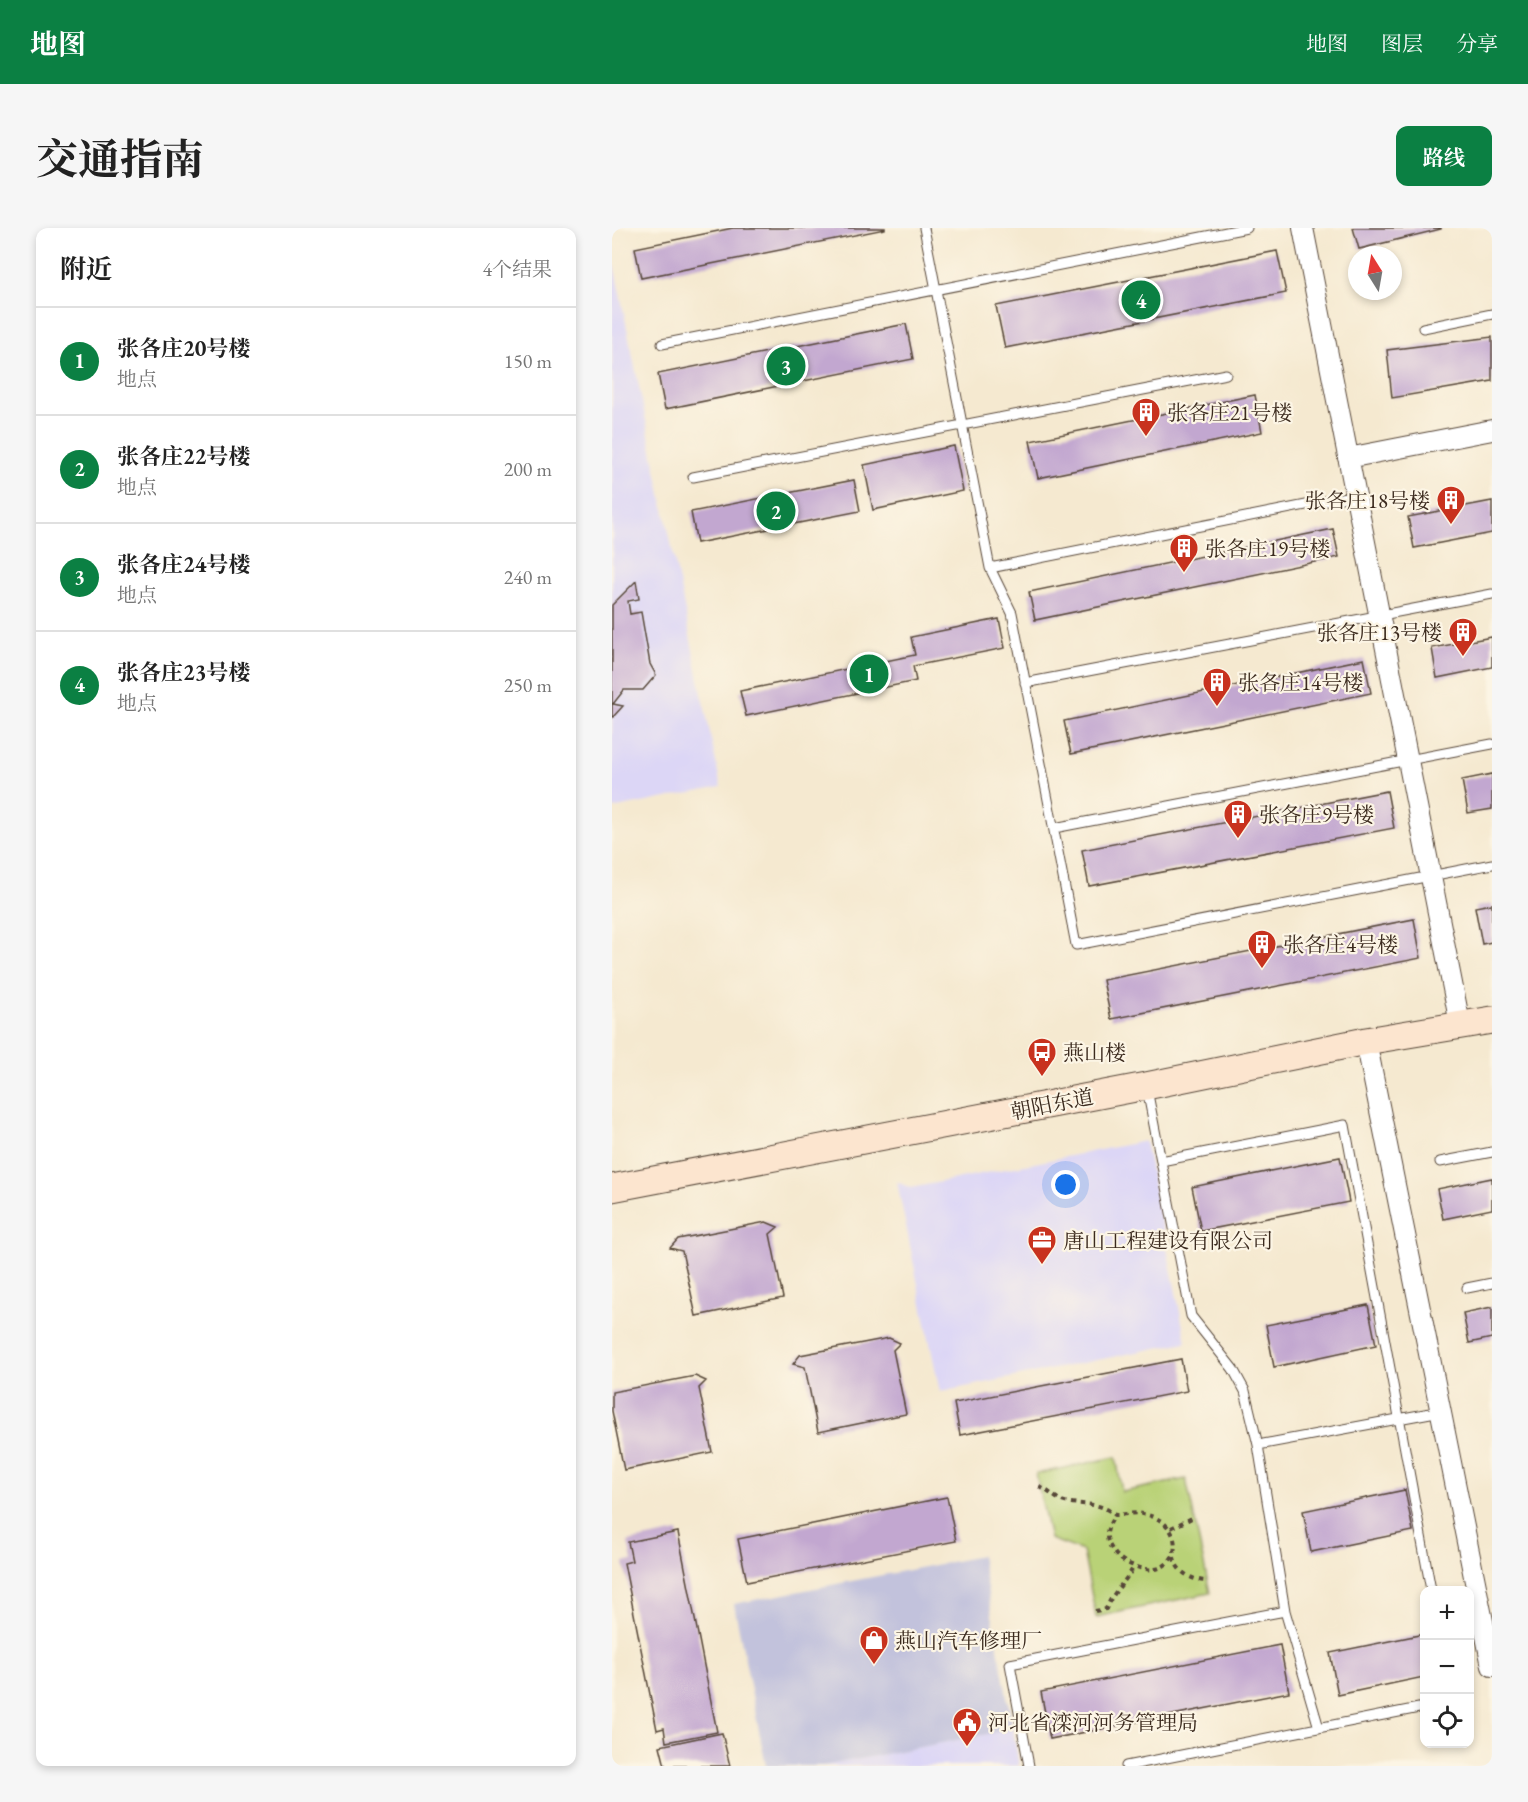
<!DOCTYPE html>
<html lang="zh">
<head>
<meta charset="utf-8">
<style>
	:root { --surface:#fff; --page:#f6f6f6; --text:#222; --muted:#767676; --line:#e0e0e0; --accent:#0b8043 }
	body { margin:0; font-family:"EB Garamond","Noto Serif SC",serif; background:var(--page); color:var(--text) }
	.controls { position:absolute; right:18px; bottom:18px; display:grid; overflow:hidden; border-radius:12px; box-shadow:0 3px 9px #0003 }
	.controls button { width:54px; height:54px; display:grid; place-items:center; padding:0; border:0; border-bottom:2px solid var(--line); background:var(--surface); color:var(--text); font:30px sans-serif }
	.compass { position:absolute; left:736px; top:18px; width:54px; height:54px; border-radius:50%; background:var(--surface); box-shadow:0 3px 9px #0003; rotate:349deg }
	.you { position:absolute; left:454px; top:957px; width:21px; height:21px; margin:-15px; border:4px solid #fff; border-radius:50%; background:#1a73e8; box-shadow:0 0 0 9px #1a73e833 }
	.badge { display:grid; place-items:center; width:39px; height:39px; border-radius:50%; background:var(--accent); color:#fff; font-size:20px; font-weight:700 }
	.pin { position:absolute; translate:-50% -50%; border:3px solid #fff; box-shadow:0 2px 6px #0006 }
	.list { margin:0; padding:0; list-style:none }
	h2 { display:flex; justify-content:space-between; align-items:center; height:78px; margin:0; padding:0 24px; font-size:26px }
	h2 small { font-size:20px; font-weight:400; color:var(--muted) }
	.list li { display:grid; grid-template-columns:39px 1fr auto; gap:18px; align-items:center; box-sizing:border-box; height:108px; padding:0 24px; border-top:2px solid var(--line) }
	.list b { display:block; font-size:22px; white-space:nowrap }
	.list p { margin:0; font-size:20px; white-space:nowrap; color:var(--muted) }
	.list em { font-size:20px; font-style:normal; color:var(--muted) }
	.icon { flex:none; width:33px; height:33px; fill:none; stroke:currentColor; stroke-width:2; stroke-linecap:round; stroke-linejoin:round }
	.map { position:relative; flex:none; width:880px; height:1538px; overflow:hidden; border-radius:12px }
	header { display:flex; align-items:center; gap:36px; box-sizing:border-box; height:84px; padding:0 30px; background:var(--accent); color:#fff }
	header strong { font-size:28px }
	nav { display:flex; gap:33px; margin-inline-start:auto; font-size:21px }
	.intro { display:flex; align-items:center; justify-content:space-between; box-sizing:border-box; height:144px; padding:0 36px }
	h1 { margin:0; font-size:42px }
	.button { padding:15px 27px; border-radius:12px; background:var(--accent); color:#fff; font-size:21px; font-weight:700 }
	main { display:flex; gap:36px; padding:0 36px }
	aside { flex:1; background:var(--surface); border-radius:12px; box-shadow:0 3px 9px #0003 }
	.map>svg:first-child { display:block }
	.built { fill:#dcd6f6 }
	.industrial { fill:#c2c2dc }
	.green { fill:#b9d277; stroke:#7a7e4a; stroke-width:1.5 }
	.building { fill:#c2a7d0 }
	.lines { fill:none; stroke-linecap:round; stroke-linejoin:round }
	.service-casing { stroke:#574739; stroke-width:11 }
	.minor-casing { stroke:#574739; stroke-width:22 }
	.secondary-casing { stroke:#574739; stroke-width:29 }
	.path { stroke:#574739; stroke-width:4; stroke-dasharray:4.5 4.5; stroke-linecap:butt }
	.service { stroke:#fff; stroke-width:9 }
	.minor { stroke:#fff; stroke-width:20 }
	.secondary { stroke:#fce5cf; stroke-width:27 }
	.labels { text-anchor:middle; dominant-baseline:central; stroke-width:4.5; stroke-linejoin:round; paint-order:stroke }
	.poi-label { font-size:21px; fill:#3b2a1e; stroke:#fcf5e5; text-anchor:start }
	.street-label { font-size:21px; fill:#3b2a1e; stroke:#fcf5e5 }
</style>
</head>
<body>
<header>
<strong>地图</strong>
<nav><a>地图</a><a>图层</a><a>分享</a></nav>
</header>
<div class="intro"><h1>交通指南</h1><a class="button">路线</a></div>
<main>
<aside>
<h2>附近<small>4个结果</small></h2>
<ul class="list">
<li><span class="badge">1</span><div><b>张各庄20号楼</b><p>地点</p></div><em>150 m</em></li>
<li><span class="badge">2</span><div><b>张各庄22号楼</b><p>地点</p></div><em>200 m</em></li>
<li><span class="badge">3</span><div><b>张各庄24号楼</b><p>地点</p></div><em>240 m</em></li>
<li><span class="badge">4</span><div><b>张各庄23号楼</b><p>地点</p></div><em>250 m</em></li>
</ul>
</aside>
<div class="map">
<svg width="880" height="1538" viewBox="0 0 880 1538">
	<rect width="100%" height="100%" fill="#fcf5e5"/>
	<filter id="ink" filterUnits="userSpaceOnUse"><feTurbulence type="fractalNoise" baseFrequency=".0167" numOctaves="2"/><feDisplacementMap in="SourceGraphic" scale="12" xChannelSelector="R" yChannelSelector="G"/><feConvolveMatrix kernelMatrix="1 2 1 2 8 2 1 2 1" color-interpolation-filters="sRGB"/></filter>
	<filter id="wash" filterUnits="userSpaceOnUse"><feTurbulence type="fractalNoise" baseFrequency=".008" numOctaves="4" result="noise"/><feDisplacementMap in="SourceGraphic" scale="24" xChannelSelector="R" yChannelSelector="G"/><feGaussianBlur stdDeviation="1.35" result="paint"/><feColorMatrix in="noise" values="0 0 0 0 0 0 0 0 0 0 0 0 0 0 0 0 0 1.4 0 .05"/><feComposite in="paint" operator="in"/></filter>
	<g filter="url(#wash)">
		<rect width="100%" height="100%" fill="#f5e9d0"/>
		<!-- built -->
		<path class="built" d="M0,27L109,559L0,581Z
			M533,913L574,1114L328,1164L285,954L299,960Z
			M401,1501L407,1538H211Z"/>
		<!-- industrial -->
		<path class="industrial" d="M369,1328L401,1501L211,1538H154L122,1376Z"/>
		<!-- green -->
		<path class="green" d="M504,1229L510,1264L574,1251L598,1365L484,1389L471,1323L438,1311L424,1246Z"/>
		<g id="blocks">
			<!-- building -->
			<path class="building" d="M121,0H273V1L29,50L23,20Z
				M741,0H829V1L747,21Z
				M665,23L674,65L393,120L384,78Z
				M294,96L301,131L53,181L46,146Z
				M880,109V153L780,170L775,122Z
				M643,167L650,204L426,250L418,213Z
				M342,218L351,263L261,282L252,237Z
				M242,252L248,283L85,315L79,284Z
				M880,273V305L802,320L796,289Z
				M721,301L727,329L423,392L417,364Z
				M24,353L27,371L16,373L18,386L29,384L38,436L44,447L31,462H12L1,476L11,478L0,490V377Z
				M387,391L393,420L301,438L304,453L134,488L128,463L303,427L299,409Z
				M880,409V439L825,450L820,420Z
				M752,431L759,465L459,526L452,493Z
				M880,546V581L856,585L850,552Z
				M775,563L782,600L477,658L470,622Z
				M880,676V714L870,716L863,679Z
				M802,691L809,730L499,791L491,752Z
				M728,929L737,974L589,1003L580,959Z
				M880,950V981L831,991L825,961Z
				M154,994L166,999L158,1006L171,1070L84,1088L70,1023L58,1020L66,1011Z
				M756,1077L764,1117L662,1139L654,1097Z
				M880,1079V1110L857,1115L851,1085Z
				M277,1110L288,1115L281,1122L294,1186L206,1204L193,1139L181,1136L188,1127Z
				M569,1131L575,1163L348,1207L342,1175Z
				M83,1148L94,1153L87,1160L100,1224L12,1242L0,1183V1164Z
				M793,1262L801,1303L699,1324L691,1283Z
				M335,1269L344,1313L135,1354L126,1311Z
				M66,1304L105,1504L54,1514L52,1500L45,1502L12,1335L20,1333L16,1314Z
				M812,1406V1449L726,1467L718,1425Z
				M668,1417L677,1464L438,1511L429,1464Z
				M110,1505L118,1538H53L48,1518Z"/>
		</g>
	</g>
	<g filter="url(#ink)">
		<use href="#blocks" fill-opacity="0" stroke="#574739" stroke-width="1.5"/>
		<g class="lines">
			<!-- service casing -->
			<g class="service-casing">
				<path id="service" d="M312,0L378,340L744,267
					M811,100L880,86
					M50,116L635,0
					M81,249L614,146
					M378,340L400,385L464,717L880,636
					M413,455L880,366
					M442,600L880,516
					M535,861L549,933L733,897L819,1362
					M549,933L579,1088L621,1141L633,1163L646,1217L673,1383L707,1500
					M828,934L880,924
					M855,1060L880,1055
					M646,1217L829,1183
					M417,1538L398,1436L673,1383
					M514,1538L812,1479"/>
			</g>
			<!-- minor casing -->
			<g class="minor-casing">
				<path id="minor" d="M691,0L848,796
					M736,230L880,202
					M754,813L880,1438"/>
			</g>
			<!-- secondary casing -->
			<g class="secondary-casing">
				<path id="secondary" d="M0,960L534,858L754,813L880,792"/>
			</g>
			<!-- path -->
			<path class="path" d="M427,1259C437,1262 444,1272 453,1274C472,1278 487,1273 503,1287C512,1287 523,1284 531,1286C579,1294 569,1354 525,1339C516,1336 507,1332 502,1324C491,1310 494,1301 503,1287
				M559,1300L582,1289
				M562,1329C564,1344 581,1353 595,1353
				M483,1383L494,1381C501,1363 514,1354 522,1338"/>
			<!-- service -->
			<use href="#service" class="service"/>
			<!-- minor -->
			<use href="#minor" class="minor"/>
			<!-- secondary -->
			<use href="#secondary" class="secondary"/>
		</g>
	</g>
	<!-- icons -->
	<defs>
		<g id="building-pin" transform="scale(1.5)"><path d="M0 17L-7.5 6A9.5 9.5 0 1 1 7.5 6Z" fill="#c8321e" stroke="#fcf5e5"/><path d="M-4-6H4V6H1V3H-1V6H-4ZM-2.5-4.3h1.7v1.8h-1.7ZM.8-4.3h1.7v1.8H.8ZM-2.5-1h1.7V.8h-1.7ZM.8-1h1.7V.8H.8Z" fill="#fff"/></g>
		<g id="bus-pin" transform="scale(1.5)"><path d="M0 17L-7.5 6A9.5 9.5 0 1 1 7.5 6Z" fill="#c8321e" stroke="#fcf5e5"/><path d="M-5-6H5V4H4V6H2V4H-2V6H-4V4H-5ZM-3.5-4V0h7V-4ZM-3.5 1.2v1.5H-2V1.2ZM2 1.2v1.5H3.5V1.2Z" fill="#fff"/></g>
		<g id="office-pin" transform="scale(1.5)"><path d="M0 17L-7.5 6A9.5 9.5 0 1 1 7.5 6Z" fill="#c8321e" stroke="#fcf5e5"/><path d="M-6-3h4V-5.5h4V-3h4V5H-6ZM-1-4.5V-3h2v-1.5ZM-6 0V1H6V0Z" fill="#fff"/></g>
		<g id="shop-pin" transform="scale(1.5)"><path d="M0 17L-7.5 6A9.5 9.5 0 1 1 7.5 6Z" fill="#c8321e" stroke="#fcf5e5"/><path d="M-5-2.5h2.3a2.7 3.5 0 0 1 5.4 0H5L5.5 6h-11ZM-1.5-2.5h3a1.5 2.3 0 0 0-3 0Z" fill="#fff"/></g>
		<g id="civic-pin" transform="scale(1.5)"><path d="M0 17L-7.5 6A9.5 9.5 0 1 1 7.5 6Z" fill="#c8321e" stroke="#fcf5e5"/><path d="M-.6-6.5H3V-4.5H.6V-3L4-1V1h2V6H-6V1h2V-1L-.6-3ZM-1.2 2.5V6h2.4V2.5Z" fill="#fff"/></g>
	</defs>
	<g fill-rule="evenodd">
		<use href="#building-pin" x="534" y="184"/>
		<use href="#building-pin" x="839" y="272"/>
		<use href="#building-pin" x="572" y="320"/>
		<use href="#building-pin" x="851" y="404"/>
		<use href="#building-pin" x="605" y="454"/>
		<use href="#building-pin" x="626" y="586"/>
		<use href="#building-pin" x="650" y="716"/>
		<use href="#bus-pin" x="430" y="824"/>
		<use href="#office-pin" x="430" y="1012"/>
		<use href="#shop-pin" x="262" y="1412"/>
		<use href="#civic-pin" x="355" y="1494"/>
	</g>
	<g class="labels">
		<!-- poi labels -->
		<g class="poi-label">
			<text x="555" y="184">张各庄21号楼</text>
			<text x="818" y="272" text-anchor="end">张各庄18号楼</text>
			<text x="593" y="320">张各庄19号楼</text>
			<text x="830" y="404" text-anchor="end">张各庄13号楼</text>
			<text x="626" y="454">张各庄14号楼</text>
			<text x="647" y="586">张各庄9号楼</text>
			<text x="671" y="716">张各庄4号楼</text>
			<text x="451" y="824">燕山楼</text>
			<text x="451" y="1012">唐山工程建设有限公司</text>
			<text x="283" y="1412">燕山汽车修理厂</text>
			<text x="376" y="1494">河北省滦河河务管理局</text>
		</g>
		<!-- street labels -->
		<g class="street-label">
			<text transform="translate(440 876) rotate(-11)">朝阳东道</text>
		</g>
	</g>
</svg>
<div class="controls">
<button>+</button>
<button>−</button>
<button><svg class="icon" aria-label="locate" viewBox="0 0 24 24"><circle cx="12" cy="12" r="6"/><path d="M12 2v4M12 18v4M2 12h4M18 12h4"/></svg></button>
</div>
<svg class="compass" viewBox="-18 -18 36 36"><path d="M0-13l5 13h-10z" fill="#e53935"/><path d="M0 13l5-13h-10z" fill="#767676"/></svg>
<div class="you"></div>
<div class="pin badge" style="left:257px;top:446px">1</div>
<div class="pin badge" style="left:164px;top:283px">2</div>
<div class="pin badge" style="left:174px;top:138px">3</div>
<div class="pin badge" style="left:529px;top:72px">4</div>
</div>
</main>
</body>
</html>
